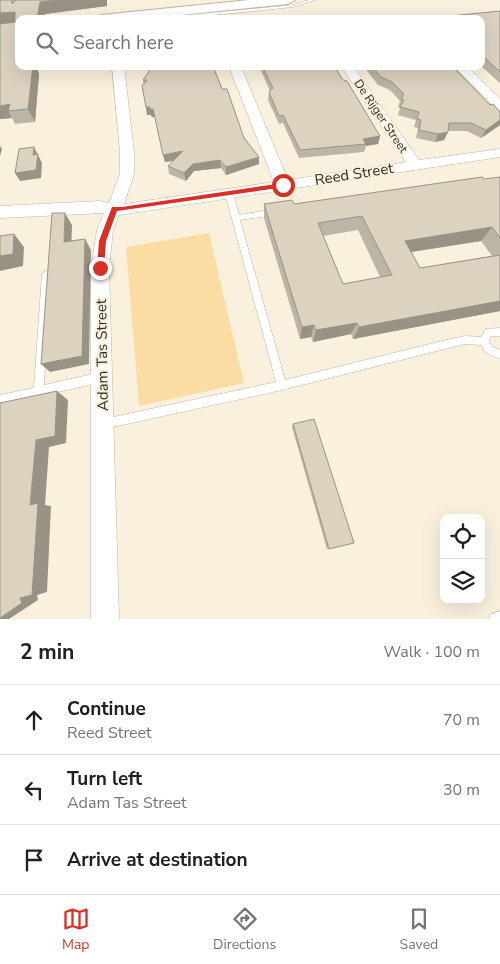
<!DOCTYPE html>
<html lang="en">
<head>
<meta charset="utf-8">
<style>
	:root { --surface:#fff; --page:#f2f2f2; --text:#202124; --muted:#757577; --line:#e0e0e0; --accent:#d93025 }
	body { margin:0; font-family:"Nunito Sans",sans-serif; background:var(--page); color:var(--text) }
	.controls { position:absolute; right:15px; bottom:15px; display:grid; overflow:hidden; border-radius:10px; box-shadow:0 5px 20px #0002 }
	.controls button { width:45px; height:45px; display:grid; place-items:center; padding:0; border:0; border-bottom:1px solid var(--line); background:var(--surface); color:var(--text); font:25px sans-serif }
	.stop { position:absolute; width:15px; height:15px; margin:-11px; border:4px solid #d93025; border-radius:50%; background:#fff }
	.stop.end { background:#d93025; border-color:#fff; box-shadow:0 1px 5px #0008 }
	.list { margin:0; padding:0; list-style:none }
	h2 { display:flex; justify-content:space-between; align-items:center; height:65px; margin:0; padding:0 20px; font-size:21px }
	h2 small { font-size:16px; font-weight:400; color:var(--muted) }
	.list li { display:grid; grid-template-columns:32px 1fr auto; gap:15px; align-items:center; box-sizing:border-box; height:70px; padding:0 20px; border-top:1px solid var(--line) }
	.list b { display:block; font-size:19px; white-space:nowrap }
	.list p { margin:0; font-size:16px; white-space:nowrap; color:var(--muted) }
	.list em { font-size:16px; font-style:normal; color:var(--muted) }
	.icon { flex:none; width:28px; height:28px; fill:none; stroke:currentColor; stroke-width:2; stroke-linecap:round; stroke-linejoin:round }
	.map { position:relative; flex:none; width:500px; height:619px; overflow:hidden }
	.search { position:absolute; background:var(--surface); box-shadow:0 5px 20px #0002; left:15px; right:15px; top:15px; height:55px; display:flex; align-items:center; gap:12px; box-sizing:border-box; padding:0 18px; border-radius:10px; color:var(--muted); font-size:19px }
	.sheet { height:275px; background:var(--surface) }
	nav { display:flex; justify-content:space-around; align-items:center; box-sizing:border-box; height:70px; border-top:1px solid var(--line); background:var(--surface); font-size:14px; color:var(--muted) }
	nav a { display:grid; justify-items:center; gap:2px }
	nav .on { color:var(--accent) }
	.map>svg:first-child { display:block }
	.green { fill:#fbdca2 }
	.lines { fill:none; stroke-linecap:round; stroke-linejoin:round }
	.lane-casing { stroke:#bfb5a4; stroke-width:1 }
	.street-casing { stroke:#bfb5a4; stroke-width:1 }
	.secondary-casing { stroke:#bfb5a4; stroke-width:2 }
	.lane { fill:#fff; fill-rule:evenodd }
	.street { fill:#fff; fill-rule:evenodd }
	.secondary { fill:#fff; fill-rule:evenodd }
	.wall { fill:#bcb5a5; fill-rule:evenodd }
	.shaded-wall { fill:#999386 }
	.building { fill:#dbd2c0; stroke:#999386; fill-rule:evenodd }
	.route { fill:#d93025 }
	.labels { text-anchor:middle; dominant-baseline:central; stroke-width:4; stroke-linejoin:round; paint-order:stroke }
	.far-street-label { font-size:12px; fill:#343029; stroke:#faf0de }
	.street-label { font-size:15px; fill:#343029; stroke:#faf0de }
</style>
</head>
<body>
<div class="map">
<svg width="500" height="619" viewBox="0 0 500 619">
	<rect width="100%" height="100%" fill="#faf0de"/>
	<!-- green -->
	<path class="green" d="M209,233L244,383L139,406L126,247Z"/>
	<g class="lines">
		<!-- lane casing -->
		<g class="lane-casing">
			<path id="lane" d="M309,0H316L293,7L175,19H162L146,16L148,15L168,17L293,5Z
				M226,191H229L233,193L239,215L275,209L279,212L275,215L240,220L285,380L446,340L465,336L481,337L485,329L500,328V336H491L489,341L492,347L500,350V359L486,353L481,345L465,344L282,390L104,429L100,428L99,424L100,420L104,419L276,382L225,193Z
				M46,271L50,274L44,385L102,372L105,374L107,377L105,380L102,382L0,405V395L34,388L42,274Z
				M500,611V619H489L491,614Z"/>
		</g>
		<!-- street casing -->
		<g class="street-casing">
			<path id="street" d="M112,66H124L134,152V174L124,204L274,182L230,69L233,66L240,67L242,69L288,180L406,162L341,66H353L419,160L500,149V157L119,215L113,230L109,268L119,619H91V268L97,230L104,213L0,218V206L100,201L109,203L120,174V152Z
				M454,66H467L500,99V110L496,109Z"/>
		</g>
		<!-- secondary casing -->
		<g class="secondary-casing">
			<path id="secondary" d="M249,0H295L288,4L144,19H94L101,15Z"/>
		</g>
		<!-- lane -->
		<use href="#lane" class="lane"/>
		<!-- street -->
		<use href="#street" class="street"/>
		<!-- secondary -->
		<use href="#secondary" class="secondary"/>
	</g>
	<!-- wall -->
	<path class="wall" d="M0,0H107V6L45,14L44,19H19L39,74L35,122L15,124L12,118L0,119Z
		M500,11V83L481,66V19H440L441,17Z
		M141,66H213L222,89L244,138L259,164L226,175L221,168L194,171L186,181L169,174L168,166L173,161L165,162L155,117H152L151,115H147L146,107L143,80L150,70Z
		M259,66H334L380,136L378,144L366,146L364,152L299,158L283,123L279,124L268,100L269,92L270,91Z
		M366,66H452L490,105L500,112V125L481,138L467,131H448L444,140L435,142L416,138L418,128L414,127L416,120L398,115L400,108L398,107L400,101L390,90L378,85L365,68Z
		M500,177V311L353,339L351,334L313,342L311,337L300,339L264,218V204H294ZM358,230L380,277L343,284L323,236ZM481,241L492,256L420,268L411,252Z
		M293,424L329,549H327L292,427Z"/>
	<!-- shaded-wall -->
	<path class="shaded-wall" d="M59,0H107V6L45,14L44,19H37L40,2Z
		M15,12L19,24L0,26V13Z
		M33,66H36L39,74L35,122L28,109Z
		M10,104L8,111L12,118L0,119V106Z
		M146,107H150L153,109L155,117H152L151,115H147Z
		M500,120V125L481,138L486,130Z
		M448,132L444,140L435,142L438,134Z
		M380,136L378,144L366,146V144L363,139Z
		M0,146L2,149L0,156Z
		M34,147L42,163L41,178L20,181L15,173L33,155Z
		M183,151L184,159L165,162L163,155Z
		M259,157V164L226,175V167Z
		M220,160L221,168L194,171L186,181L184,173L193,164Z
		M65,213L72,225L71,253L64,242Z
		M492,227L481,241L398,254L405,241Z
		M14,234L24,247L23,266L0,271V256Z
		M85,239L91,250L89,364L50,372L41,364Z
		M500,301V311L353,339L359,327Z
		M357,323L351,334L313,342L316,330Z
		M314,325L311,337L300,339L302,327Z
		M57,391L68,400L66,443L49,447L45,505L51,506L47,592L37,595L38,600L9,619H0L30,505L36,440Z"/>
	<!-- building -->
	<path class="building" d="M0,0H12V4L16,0H59L40,2L37,19H19V66H33L28,109L8,111L10,104L0,106V24L15,22V12L0,13Z
		M500,11V72L481,54V19H442L441,17Z
		M153,66H213L222,89H227L244,138L259,157L226,167L220,160L193,164L184,173L168,166L183,151L163,155L153,109L150,110V107H146L142,86L147,80H143Z
		M262,66H334L343,80L347,81L380,136L363,139L366,144L300,150L283,115L279,116L269,92L273,88Z
		M372,66H452L490,105L493,104L500,112V120L486,130L471,123H449L448,132L438,134L419,130L421,120L417,119L419,112L400,107L404,100L401,99L404,94L392,82L381,77Z
		M34,147L33,155L38,154L36,170L15,173L19,149Z
		M482,177L484,179L500,177V238L492,227L405,241L420,268L500,255V301L359,327L357,323L316,330L314,325L302,327L264,204L292,200L294,204ZM362,216L392,275L343,284L318,223Z
		M52,213H65L64,242L85,239L82,356L41,364Z
		M14,234L13,254L0,256V236Z
		M57,391L55,436L36,440L30,505L38,503L32,595L20,598L22,603L0,618V403Z
		M314,419L354,543L329,549L293,424Z"/>
	<!-- route -->
	<path class="route" d="M283,183L286,185L285,187L117,211L106,241L104,268L100,271L97,268L99,241L112,207H122Z"/>
	<g class="labels">
		<!-- far-street labels -->
		<g class="far-street-label">
			<text transform="translate(381 116) rotate(56)">De Rijger Street</text>
		</g>
		<!-- street labels -->
		<g class="street-label">
			<text transform="translate(354 174) rotate(-9)">Reed Street</text>
			<text transform="translate(102 355) rotate(-91)">Adam Tas Street</text>
		</g>
	</g>
</svg>
<div class="controls">
<button><svg class="icon" aria-label="locate" viewBox="0 0 24 24"><circle cx="12" cy="12" r="6"/><path d="M12 2v4M12 18v4M2 12h4M18 12h4"/></svg></button>
<button><svg class="icon" aria-label="layers" viewBox="0 0 24 24"><path d="M12 4l9 5-9 5-9-5zM3 14l9 5 9-5"/></svg></button>
</div>
<div class="stop" style="left:283px;top:185px"></div>
<div class="stop end" style="left:100px;top:268px"></div>
<div class="search"><svg class="icon" aria-label="search" viewBox="0 0 24 24"><circle cx="10" cy="10" r="6"/><path d="M15 15l6 6"/></svg>Search here</div>
</div>
<section class="sheet">
<h2>2 min<small>Walk · 100 m</small></h2>
<ul class="list">
<li><svg class="icon" aria-label="ahead" viewBox="0 0 24 24"><path d="M12 20V5M6 11l6-6 6 6"/></svg><div><b>Continue</b><p>Reed Street</p></div><em>70 m</em></li>
<li><svg class="icon" aria-label="left" viewBox="0 0 24 24"><path d="M17 20v-9H6M10 6l-5 5 5 5"/></svg><div><b>Turn left</b><p>Adam Tas Street</p></div><em>30 m</em></li>
<li><svg class="icon" aria-label="arrive" viewBox="0 0 24 24"><path d="M6 21V4h12l-3 4 3 4H6"/></svg><div><b>Arrive at destination</b></div></li>
</ul>
</section>
<nav>
<a class="on"><svg class="icon" aria-label="map" viewBox="0 0 24 24"><path d="M3 6l6-2 6 2 6-2v14l-6 2-6-2-6 2zM9 4v14M15 6v14"/></svg>Map</a>
<a><svg class="icon" aria-label="directions" viewBox="0 0 24 24"><path d="M12 3l9 9-9 9-9-9zM9 14v-3h6M13 9l2 2-2 2"/></svg>Directions</a>
<a><svg class="icon" aria-label="saved" viewBox="0 0 24 24"><path d="M7 4h10v16l-5-4-5 4z"/></svg>Saved</a>
</nav>
</body>
</html>
